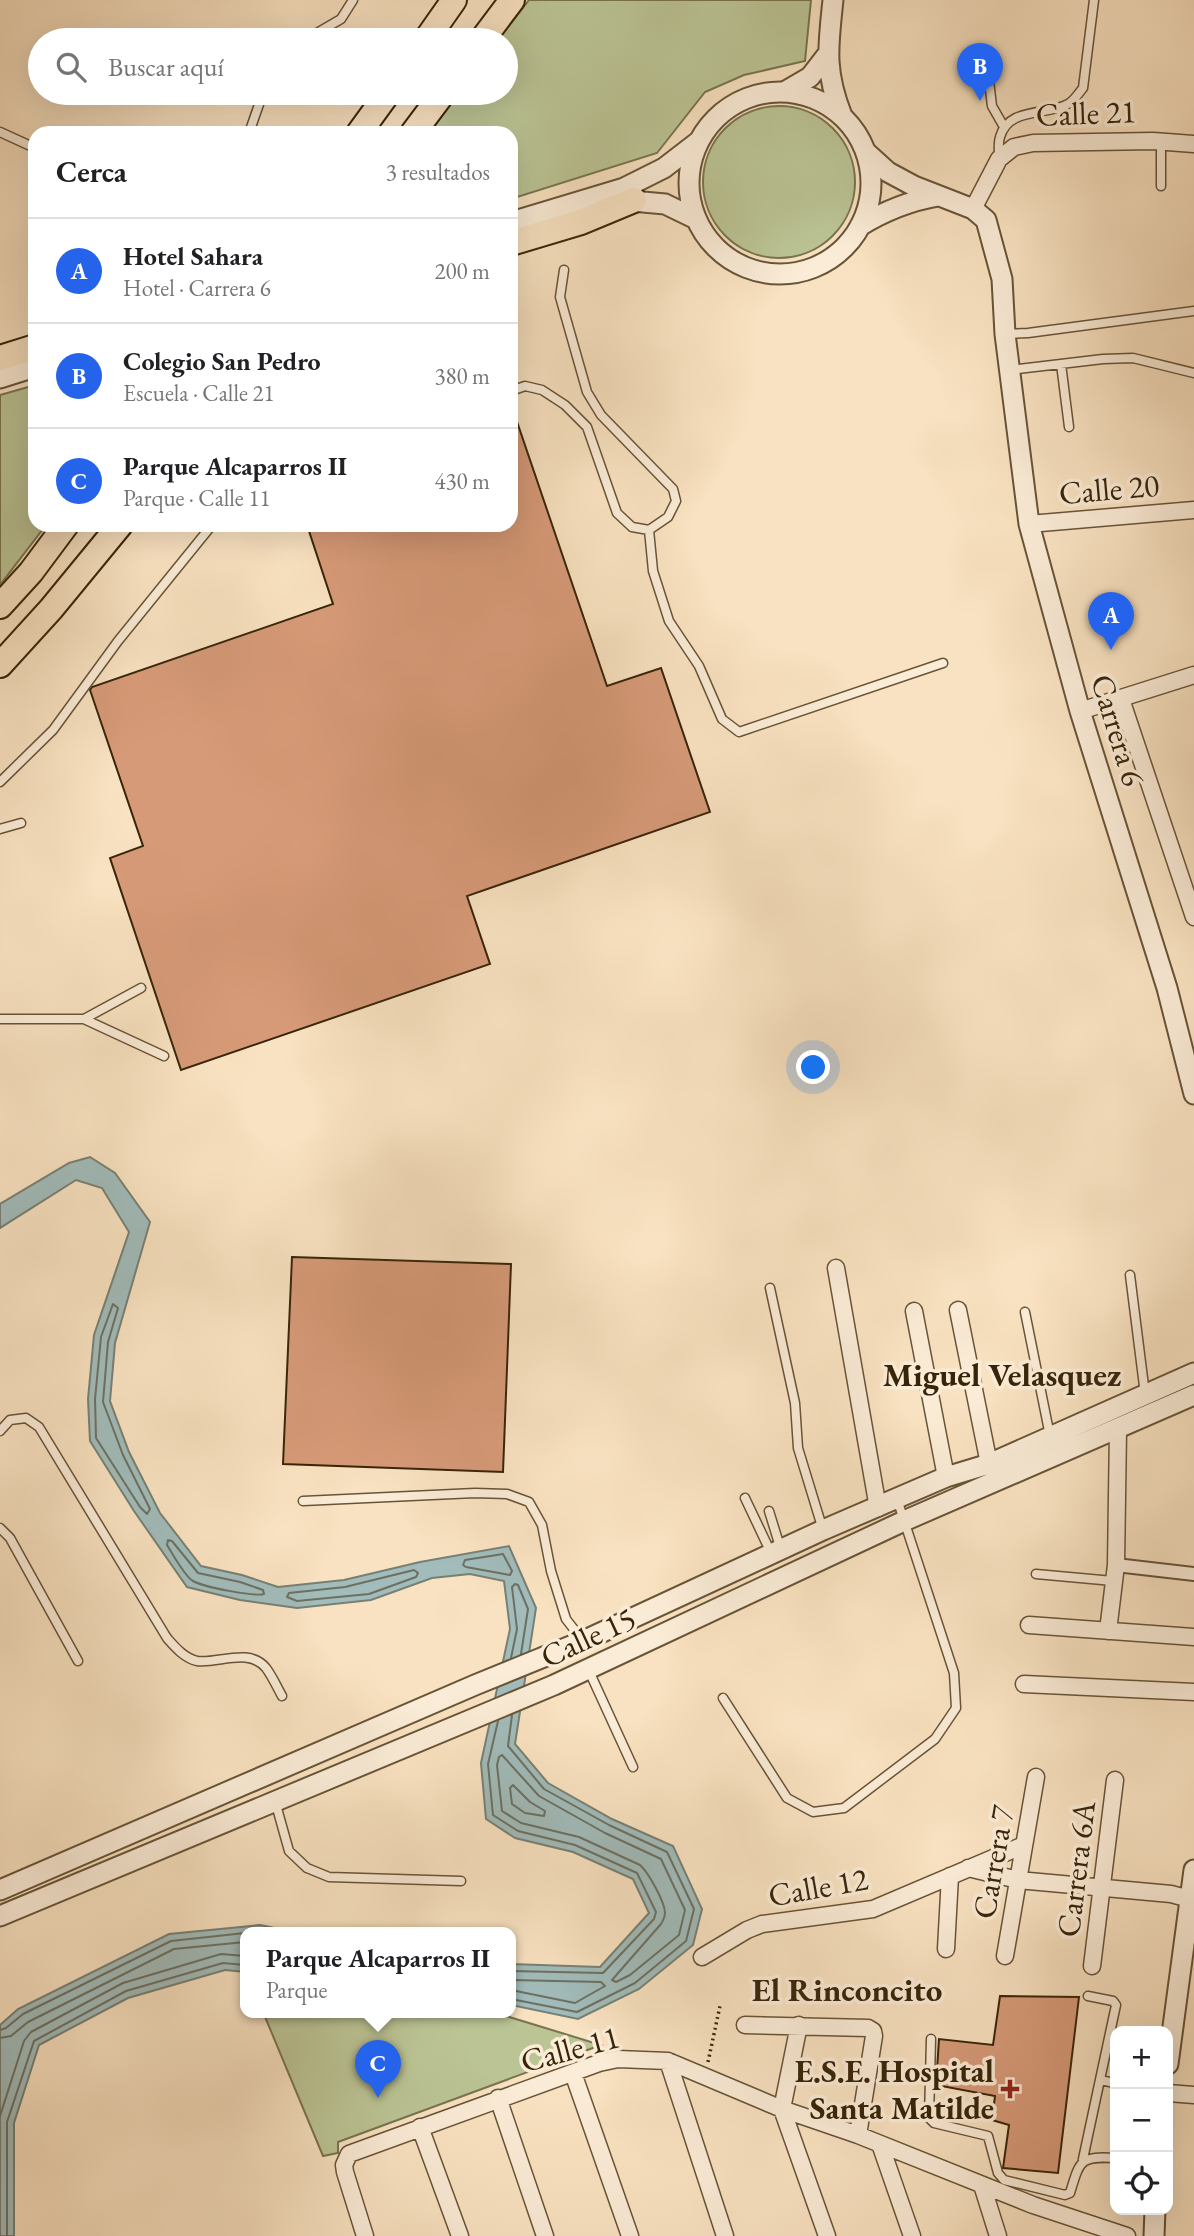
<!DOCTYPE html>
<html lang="es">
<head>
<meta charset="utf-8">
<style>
	:root { --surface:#fff; --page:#f2f2f2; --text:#202124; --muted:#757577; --line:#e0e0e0; --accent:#2563eb }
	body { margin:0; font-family:"EB Garamond",serif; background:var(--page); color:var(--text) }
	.controls { position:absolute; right:21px; bottom:21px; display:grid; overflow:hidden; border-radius:14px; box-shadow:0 7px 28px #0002 }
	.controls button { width:63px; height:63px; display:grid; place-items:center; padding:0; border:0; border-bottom:2px solid var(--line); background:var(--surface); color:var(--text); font:35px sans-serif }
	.you { position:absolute; left:814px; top:1068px; width:24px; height:24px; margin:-18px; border:5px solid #fff; border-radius:50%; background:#1a73e8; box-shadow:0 0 0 10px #1a73e833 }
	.badge { display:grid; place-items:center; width:46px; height:46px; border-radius:50%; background:var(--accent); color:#fff; font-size:23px; font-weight:700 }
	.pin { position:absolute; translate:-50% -58px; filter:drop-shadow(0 2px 4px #0008) }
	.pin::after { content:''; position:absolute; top:37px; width:24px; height:21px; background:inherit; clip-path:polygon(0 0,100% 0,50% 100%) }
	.popup { position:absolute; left:240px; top:1927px; width:276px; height:91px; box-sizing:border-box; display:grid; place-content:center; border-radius:14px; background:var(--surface); filter:drop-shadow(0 2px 5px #0005); font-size:23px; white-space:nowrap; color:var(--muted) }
	.popup b { font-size:26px; color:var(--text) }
	.popup::after { content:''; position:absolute; left:50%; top:100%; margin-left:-14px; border:14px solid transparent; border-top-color:var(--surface) }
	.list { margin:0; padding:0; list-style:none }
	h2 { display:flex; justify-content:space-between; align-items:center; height:91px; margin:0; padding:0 28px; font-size:30px }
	h2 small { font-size:23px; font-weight:400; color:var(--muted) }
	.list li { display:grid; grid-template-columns:46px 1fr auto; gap:21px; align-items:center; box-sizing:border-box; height:105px; padding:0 28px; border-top:2px solid var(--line) }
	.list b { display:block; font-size:26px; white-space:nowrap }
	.list p { margin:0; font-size:23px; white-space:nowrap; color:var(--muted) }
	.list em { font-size:23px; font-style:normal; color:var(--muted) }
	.icon { flex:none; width:38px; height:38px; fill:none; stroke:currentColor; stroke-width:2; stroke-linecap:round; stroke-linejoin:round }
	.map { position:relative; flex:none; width:1194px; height:2236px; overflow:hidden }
	.search { position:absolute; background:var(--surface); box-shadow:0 7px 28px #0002; left:28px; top:28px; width:490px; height:77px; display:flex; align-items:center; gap:18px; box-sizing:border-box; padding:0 24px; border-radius:38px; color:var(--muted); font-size:26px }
	.panel { position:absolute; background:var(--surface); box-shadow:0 7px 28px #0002; left:28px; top:126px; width:490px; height:406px; border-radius:21px }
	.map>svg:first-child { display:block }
	.green { fill:#bbc495; stroke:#79744f; stroke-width:2 }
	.water { fill:#a1bcbb; stroke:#778074; stroke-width:2 }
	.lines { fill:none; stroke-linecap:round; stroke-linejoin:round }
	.shore { stroke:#6c7062; stroke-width:2 }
	.building { fill:#d79a78; stroke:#372509; stroke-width:2 }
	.service-casing { stroke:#685437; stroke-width:11 }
	.pedestrian-casing { stroke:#685437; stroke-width:16 }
	.minor-casing { stroke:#685437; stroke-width:19 }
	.tertiary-casing { stroke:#685437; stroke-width:23 }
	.primary-casing { stroke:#372509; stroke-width:28 }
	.path { stroke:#372509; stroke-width:3.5; stroke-dasharray:2 3.5; stroke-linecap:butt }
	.service { stroke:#fbecd7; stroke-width:8 }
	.pedestrian { stroke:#fbecd7; stroke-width:12 }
	.minor { stroke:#fbecd7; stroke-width:16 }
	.tertiary { stroke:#fbecd7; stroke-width:19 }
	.primary { stroke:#f9e2c1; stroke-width:24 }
	.poi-dot { fill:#8f2418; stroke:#fbecd7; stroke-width:2.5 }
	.labels { text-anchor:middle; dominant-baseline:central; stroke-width:7; stroke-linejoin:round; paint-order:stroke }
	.street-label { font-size:32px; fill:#372509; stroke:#fbecd7 }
	.poi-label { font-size:32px; font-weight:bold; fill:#372509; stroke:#fbecd7; text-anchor:end }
	.neighbourhood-label { font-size:33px; font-weight:bold; fill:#372509; stroke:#fbecd7 }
</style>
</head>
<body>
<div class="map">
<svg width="1194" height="2236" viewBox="0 0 1194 2236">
	<rect width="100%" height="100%" fill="#f9e2c1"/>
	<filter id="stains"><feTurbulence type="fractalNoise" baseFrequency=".00286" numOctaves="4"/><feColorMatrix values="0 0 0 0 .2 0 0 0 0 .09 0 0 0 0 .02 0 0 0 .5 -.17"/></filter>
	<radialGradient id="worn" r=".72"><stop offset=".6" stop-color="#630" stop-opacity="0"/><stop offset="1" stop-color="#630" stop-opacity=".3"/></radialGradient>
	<!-- green -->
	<path class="green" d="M529,0H811L805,61L744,75L705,92L657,153L511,199V133H428L458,93H506V40H498Z
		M703 182a76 76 0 1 1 152 0a76 76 0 1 1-152 0Z
		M35,385V525H46L0,585V395Z
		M263,2012H493L601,2045L338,2142V2153L323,2156Z"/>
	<!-- water -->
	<path class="water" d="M90,1157L115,1173L150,1222L115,1343L110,1401L129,1452L160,1513L201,1566L242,1575L278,1587L344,1580L420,1562L509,1546L536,1608L515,1744L548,1783L612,1819L673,1846L702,1909L693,1945L639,1989L578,2019L511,2005V1964L600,1967L649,1913L633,1879L573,1852L515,1838L486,1819L481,1763L510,1629L504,1581L470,1574L432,1578L371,1600L297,1608L240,1600L187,1587L134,1511L90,1441L88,1399L94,1335L129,1232L102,1188L76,1180L0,1228V1204L69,1163Z
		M260,1925L294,1932H245V1972L225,1970L128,1998L39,2045L14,2123V2236H0V2025L18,2009L169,1934Z"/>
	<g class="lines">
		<!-- shore -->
		<path class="shore" d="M113,1304L118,1308L108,1342L103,1402L123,1455L150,1509L147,1514L140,1507L96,1438L95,1399L101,1337Z
			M168,1540L172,1541L198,1573L240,1582L263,1590L264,1594C254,1597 204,1587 193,1581C185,1577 172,1553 167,1545Z
			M503,1554L512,1571L510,1575L466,1567L463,1565L465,1560Z
			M414,1570L418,1573L416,1577L369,1594L297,1601L287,1597L289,1593L345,1587Z
			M511,1658L517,1629L512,1587L515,1584L518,1585L528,1609L521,1654
			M498,1721L488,1764L493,1815L518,1831L575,1845L637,1873L656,1912L654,1919L603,1973L511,1971
			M502,1755L539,1796L605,1833L661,1859L685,1910L679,1935L630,1975L616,1982L612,1980L661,1924C663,1920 665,1918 665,1913C665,1902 648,1872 640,1865L579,1837L521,1823L502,1811L497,1765L499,1757Z
			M513,1785L530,1802L545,1811L544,1816L525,1813L512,1804L510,1788Z
			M511,1980L601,1982L605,1986L575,2003L511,1990
			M511,1999L577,2012L635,1983L686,1941L694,1909L667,1852L609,1825L544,1789L508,1746L512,1715
			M0,2030L6,2028L23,2014L171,1941L245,1933
			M0,2038L11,2036L28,2022L174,1949L245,1942
			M0,2116L24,2041L31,2032L123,1983L221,1954L245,1956
			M7,2236V2122L34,2041L126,1991L223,1963L245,1965"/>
	</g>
	<!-- building -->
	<path class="building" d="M511,410H513L607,686L661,668L710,812L467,896L490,964L181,1070L110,858L143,846L90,690L92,687L333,604L307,525H511Z
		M292,1257L511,1264L503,1472L283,1464Z
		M1000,1996L1079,1997L1058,2173L1003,2168L1009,2125L992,2120L995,2096L936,2085L939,2039L993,2045Z"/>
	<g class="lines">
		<!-- service casing -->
		<g class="service-casing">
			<path id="service" d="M305,40L341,19L353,0
				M989,81L992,106L1004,127
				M0,132L35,148
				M249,133L263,93
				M999,159C999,152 998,143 1000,137C1008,107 1046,116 1068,104C1074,101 1078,94 1083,88L1094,0
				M1161,186V141
				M1005,334L1028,333L1194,311
				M1061,364L1069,427
				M1009,370L1103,359L1133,358L1194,373
				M511,391L525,386L542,390L565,405L587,427L617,513L632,527L649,530L668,517L676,501L673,489L601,415L587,392L560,297L564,270
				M649,530L653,571L669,621L699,666L722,719L739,732L943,663
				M0,782L53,730L118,641L212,525
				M0,829L21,823
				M141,988L84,1019L164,1056
				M0,1019H84
				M1130,1275L1145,1394
				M770,1288L795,1403L798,1448L823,1530
				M1025,1312L1050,1436
				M0,1431L10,1420L26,1418L39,1427L167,1638C175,1647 184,1658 197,1661C218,1664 249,1647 266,1668C272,1676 277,1687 282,1696
				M745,1498L772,1555
				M303,1501L475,1493L507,1494L529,1502L542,1525L551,1571L566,1619L583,1641
				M769,1511L781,1550
				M0,1528L10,1538L78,1661
				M1036,1574L1113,1581
				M589,1671L633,1767
				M723,1698L787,1798L813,1812L844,1808L935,1739L956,1708L954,1673L897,1499
				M275,1801L289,1851L307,1868L329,1877L461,1881
				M931,2039L929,2118L934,2123L988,2136L998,2173L1004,2180L1065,2195L1070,2193C1080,2160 1080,2156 1115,2158
				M1100,2080L1115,2083
				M1083,2159L1116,2005L1113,2001L1088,1996"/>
		</g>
		<!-- pedestrian casing -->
		<g class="pedestrian-casing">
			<path id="pedestrian" d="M1116,1565L1194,1574"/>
		</g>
		<!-- minor casing -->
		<g class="minor-casing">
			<path id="minor" d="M973,209L999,159L1014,147L1033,143L1153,141L1194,144
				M1029,524L1194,510
				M1121,699L1194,917
				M1080,711L1194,675
				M836,1268L878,1508
				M958,1310L989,1464
				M914,1311L946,1477
				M1029,1625L1194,1637
				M1108,1631L1116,1565L1118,1430
				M1024,1684L1194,1692
				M968,1868L1018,1880L1171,1894L1190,1899
				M946,1949L950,1876
				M1005,1956L1036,1777
				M702,1957L747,1930L762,1924L873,1909L1024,1845
				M1092,1966L1115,1780
				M745,2025L868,2028L873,2031L874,2036L858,2135
				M799,2025L782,2109L827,2236
				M668,2061L725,2236
				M573,2073L630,2236
				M1168,2093L1194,2095
				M498,2098L545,2236
				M420,2127L460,2236
				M880,2144L912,2236
				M982,2185L998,2236
				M365,2236L345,2172L344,2165L349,2154L599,2063L618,2059L668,2061L782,2109L858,2135L1033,2205L1127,2236"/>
		</g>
		<!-- tertiary casing -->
		<g class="tertiary-casing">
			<path id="tertiary" d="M833,0C828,47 824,70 842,116
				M786,91L810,77L827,55
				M689 183a91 91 0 1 1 182 0a91 91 0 1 1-182 0Z
				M866,152L888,172L914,186L973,209L986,220L1002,279L1005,334L1029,524L1080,711L1167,988L1194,1094
				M621,200L665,204L696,219
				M511,222L624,188L664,168L699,141
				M860,226C886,210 909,201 938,196
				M0,378L35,367
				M0,1890L475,1685L583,1641L823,1530L946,1477L989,1464L1194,1373
				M0,1916L554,1685L904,1521L1194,1395
				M1168,2064L1194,1870
				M1154,2236L1155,2210"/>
		</g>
		<!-- primary casing -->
		<g class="primary-casing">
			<path id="primary" d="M426,40L454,0
				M482,40L512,0
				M359,133L388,93
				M413,133L443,93
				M511,243L581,222L634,200
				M0,358L35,347
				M0,606L31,572L66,525
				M0,665L51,609L120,525"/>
		</g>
		<!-- path -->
		<path class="path" d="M708,2062L720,2006"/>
		<!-- service -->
		<use href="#service" class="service"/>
		<!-- pedestrian -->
		<use href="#pedestrian" class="pedestrian"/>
		<!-- minor -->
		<use href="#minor" class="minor"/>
		<!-- tertiary -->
		<use href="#tertiary" class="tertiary"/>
		<!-- primary -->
		<use href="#primary" class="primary"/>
	</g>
	<!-- markers -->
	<path class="poi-dot" d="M1006.5 2078.5h7v7h7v7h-7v7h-7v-7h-7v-7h7z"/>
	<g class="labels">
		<!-- street labels -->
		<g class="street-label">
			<text transform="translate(1086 113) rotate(-2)">Calle 21</text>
			<text transform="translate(1109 489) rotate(-5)">Calle 20</text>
			<text transform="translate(1118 730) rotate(73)">Carrera 6</text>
			<text transform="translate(588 1637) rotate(-25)">Calle 15</text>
			<text transform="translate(993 1862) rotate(-80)">Carrera 7</text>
			<text transform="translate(1076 1869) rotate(-83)">Carrera 6A</text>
			<text transform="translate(818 1887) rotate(-10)">Calle 12</text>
			<text transform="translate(570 2049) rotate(-15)">Calle 11</text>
		</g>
		<!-- poi labels -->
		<g class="poi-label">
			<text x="994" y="2071">E.S.E. Hospital<tspan x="994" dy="37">Santa Matilde</tspan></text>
		</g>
		<!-- neighbourhood labels -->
		<g class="neighbourhood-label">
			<text x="1002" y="1374">Miguel Velasquez</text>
			<text x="847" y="1989">El Rinconcito</text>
		</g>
	</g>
	<rect width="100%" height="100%" filter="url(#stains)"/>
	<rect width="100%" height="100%" fill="url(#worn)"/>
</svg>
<div class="controls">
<button>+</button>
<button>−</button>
<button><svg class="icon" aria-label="locate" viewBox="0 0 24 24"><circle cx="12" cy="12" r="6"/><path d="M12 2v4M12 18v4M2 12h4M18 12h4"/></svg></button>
</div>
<div class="you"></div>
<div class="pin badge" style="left:1111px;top:650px">A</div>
<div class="pin badge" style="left:980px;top:101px">B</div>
<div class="pin badge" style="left:378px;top:2098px">C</div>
<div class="popup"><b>Parque Alcaparros II</b>Parque</div>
<div class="search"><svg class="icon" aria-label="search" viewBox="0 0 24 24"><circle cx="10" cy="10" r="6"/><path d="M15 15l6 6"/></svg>Buscar aquí</div>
<section class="panel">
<h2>Cerca<small>3 resultados</small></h2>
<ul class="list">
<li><span class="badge">A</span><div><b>Hotel Sahara</b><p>Hotel · Carrera 6</p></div><em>200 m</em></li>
<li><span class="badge">B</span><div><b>Colegio San Pedro</b><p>Escuela · Calle 21</p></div><em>380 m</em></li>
<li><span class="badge">C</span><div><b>Parque Alcaparros II</b><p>Parque · Calle 11</p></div><em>430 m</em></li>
</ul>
</section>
</div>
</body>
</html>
